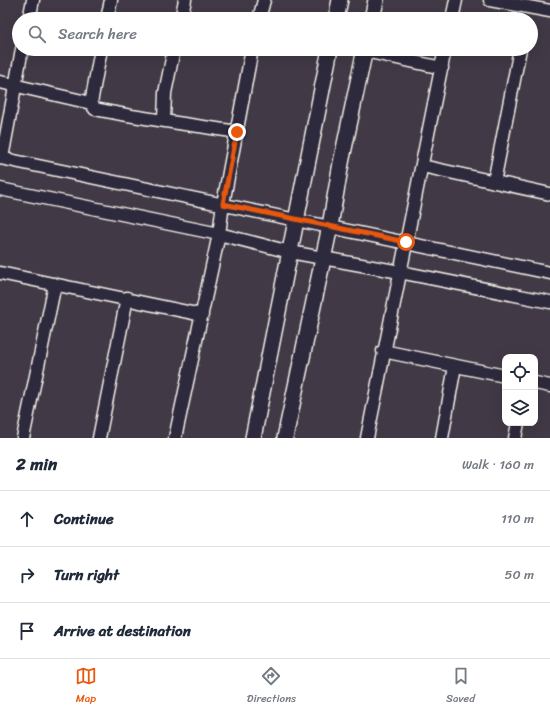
<!DOCTYPE html>
<html lang="en">
<head>
<meta charset="utf-8">
<style>
	:root { --surface:#fff; --page:#f6f6f7; --text:#1f2937; --muted:#747a83; --line:#e0e1e3; --accent:#ea580c }
	body { margin:0; font-family:Sriracha,sans-serif; background:var(--page); color:var(--text) }
	.controls { position:absolute; right:12px; bottom:12px; display:grid; overflow:hidden; border-radius:8px; box-shadow:0 4px 16px #0002 }
	.controls button { width:36px; height:36px; display:grid; place-items:center; padding:0; border:0; border-bottom:1px solid var(--line); background:var(--surface); color:var(--text); font:20px sans-serif }
	.stop { position:absolute; width:12px; height:12px; margin:-9px; border:3px solid #ea580c; border-radius:50%; background:#fff }
	.stop.end { background:#ea580c; border-color:#fff; box-shadow:0 1px 4px #0008 }
	.list { margin:0; padding:0; list-style:none }
	h2 { display:flex; justify-content:space-between; align-items:center; height:52px; margin:0; padding:0 16px; font-size:17px }
	h2 small { font-size:13px; font-weight:400; color:var(--muted) }
	.list li { display:grid; grid-template-columns:26px 1fr auto; gap:12px; align-items:center; box-sizing:border-box; height:56px; padding:0 16px; border-top:1px solid var(--line) }
	.list b { display:block; font-size:15px; white-space:nowrap }
	.list em { font-size:13px; font-style:normal; color:var(--muted) }
	.icon { flex:none; width:22px; height:22px; fill:none; stroke:currentColor; stroke-width:2; stroke-linecap:round; stroke-linejoin:round }
	.map { position:relative; flex:none; width:550px; height:438px; overflow:hidden }
	.search { position:absolute; background:var(--surface); box-shadow:0 4px 16px #0002; left:12px; right:12px; top:12px; height:44px; display:flex; align-items:center; gap:10px; box-sizing:border-box; padding:0 14px; border-radius:22px; color:var(--muted); font-size:15px }
	.sheet { height:220px; background:var(--surface) }
	nav { display:flex; justify-content:space-around; align-items:center; box-sizing:border-box; height:56px; border-top:1px solid var(--line); background:var(--surface); font-size:11px; color:var(--muted) }
	nav a { display:grid; justify-items:center; gap:2px }
	nav .on { color:var(--accent) }
	.map>svg:first-child { display:block }
	.lines { fill:none; stroke-linecap:round; stroke-linejoin:round }
	.minor-casing { stroke:#f4f1e8; stroke-width:15 }
	.tertiary-casing { stroke:#f4f1e8; stroke-width:18 }
	.minor { stroke:#2f2a3d; stroke-width:12 }
	.tertiary { stroke:#2f2a3d; stroke-width:15 }
	.route { stroke:#ea580c; stroke-width:5 }
</style>
</head>
<body>
<div class="map">
<svg width="550" height="438" viewBox="0 0 550 438">
	<rect width="100%" height="100%" fill="#423947"/>
	<filter id="ink" filterUnits="userSpaceOnUse"><feTurbulence type="fractalNoise" baseFrequency=".025" numOctaves="2"/><feDisplacementMap in="SourceGraphic" scale="8" xChannelSelector="R" yChannelSelector="G"/><feConvolveMatrix kernelMatrix="1 2 1 2 8 2 1 2 1" color-interpolation-filters="sRGB"/></filter>
	<g filter="url(#ink)">
		<g class="lines">
			<!-- minor casing -->
			<g class="minor-casing">
				<path id="minor" d="M490,0L550,11
					M29,19L33,0
					M107,19L111,0
					M181,19L185,0
					M259,19L264,0
					M452,19L456,0
					M365,51L442,68
					M0,82L91,103L95,109C142,119 189,124 237,132
					M91,103L101,49
					M164,120L165,93L174,49
					M0,158L550,273
					M2,158L22,49
					M422,166L550,194
					M494,182L520,49
					M0,189L219,234L290,252L400,272L550,302
					M0,273L202,315
					M383,351L505,376
					M535,383L550,386
					M23,438L55,284
					M99,438L127,298
					M175,438L219,234L223,204L252,49
					M367,438L445,49
					M442,438L455,366
					M515,438L518,423"/>
			</g>
			<!-- tertiary casing -->
			<g class="tertiary-casing">
				<path id="tertiary" d="M336,19L340,0
					M372,19L376,0
					M253,438L330,49
					M285,438L330,226L341,163L365,49"/>
			</g>
			<!-- minor -->
			<use href="#minor" class="minor"/>
			<!-- tertiary -->
			<use href="#tertiary" class="tertiary"/>
		</g>
	</g>
	<g class="lines" filter="url(#ink)">
		<!-- route -->
		<path class="route" d="M237,132L223,204L406,242"/>
	</g>
</svg>
<div class="controls">
<button><svg class="icon" aria-label="locate" viewBox="0 0 24 24"><circle cx="12" cy="12" r="6"/><path d="M12 2v4M12 18v4M2 12h4M18 12h4"/></svg></button>
<button><svg class="icon" aria-label="layers" viewBox="0 0 24 24"><path d="M12 4l9 5-9 5-9-5zM3 14l9 5 9-5"/></svg></button>
</div>
<div class="stop" style="left:406px;top:242px"></div>
<div class="stop end" style="left:237px;top:132px"></div>
<div class="search"><svg class="icon" aria-label="search" viewBox="0 0 24 24"><circle cx="10" cy="10" r="6"/><path d="M15 15l6 6"/></svg>Search here</div>
</div>
<section class="sheet">
<h2>2 min<small>Walk · 160 m</small></h2>
<ul class="list">
<li><svg class="icon" aria-label="ahead" viewBox="0 0 24 24"><path d="M12 20V5M6 11l6-6 6 6"/></svg><div><b>Continue</b></div><em>110 m</em></li>
<li><svg class="icon" aria-label="right" viewBox="0 0 24 24"><path d="M7 20v-9h11M14 6l5 5-5 5"/></svg><div><b>Turn right</b></div><em>50 m</em></li>
<li><svg class="icon" aria-label="arrive" viewBox="0 0 24 24"><path d="M6 21V4h12l-3 4 3 4H6"/></svg><div><b>Arrive at destination</b></div></li>
</ul>
</section>
<nav>
<a class="on"><svg class="icon" aria-label="map" viewBox="0 0 24 24"><path d="M3 6l6-2 6 2 6-2v14l-6 2-6-2-6 2zM9 4v14M15 6v14"/></svg>Map</a>
<a><svg class="icon" aria-label="directions" viewBox="0 0 24 24"><path d="M12 3l9 9-9 9-9-9zM9 14v-3h6M13 9l2 2-2 2"/></svg>Directions</a>
<a><svg class="icon" aria-label="saved" viewBox="0 0 24 24"><path d="M7 4h10v16l-5-4-5 4z"/></svg>Saved</a>
</nav>
</body>
</html>
